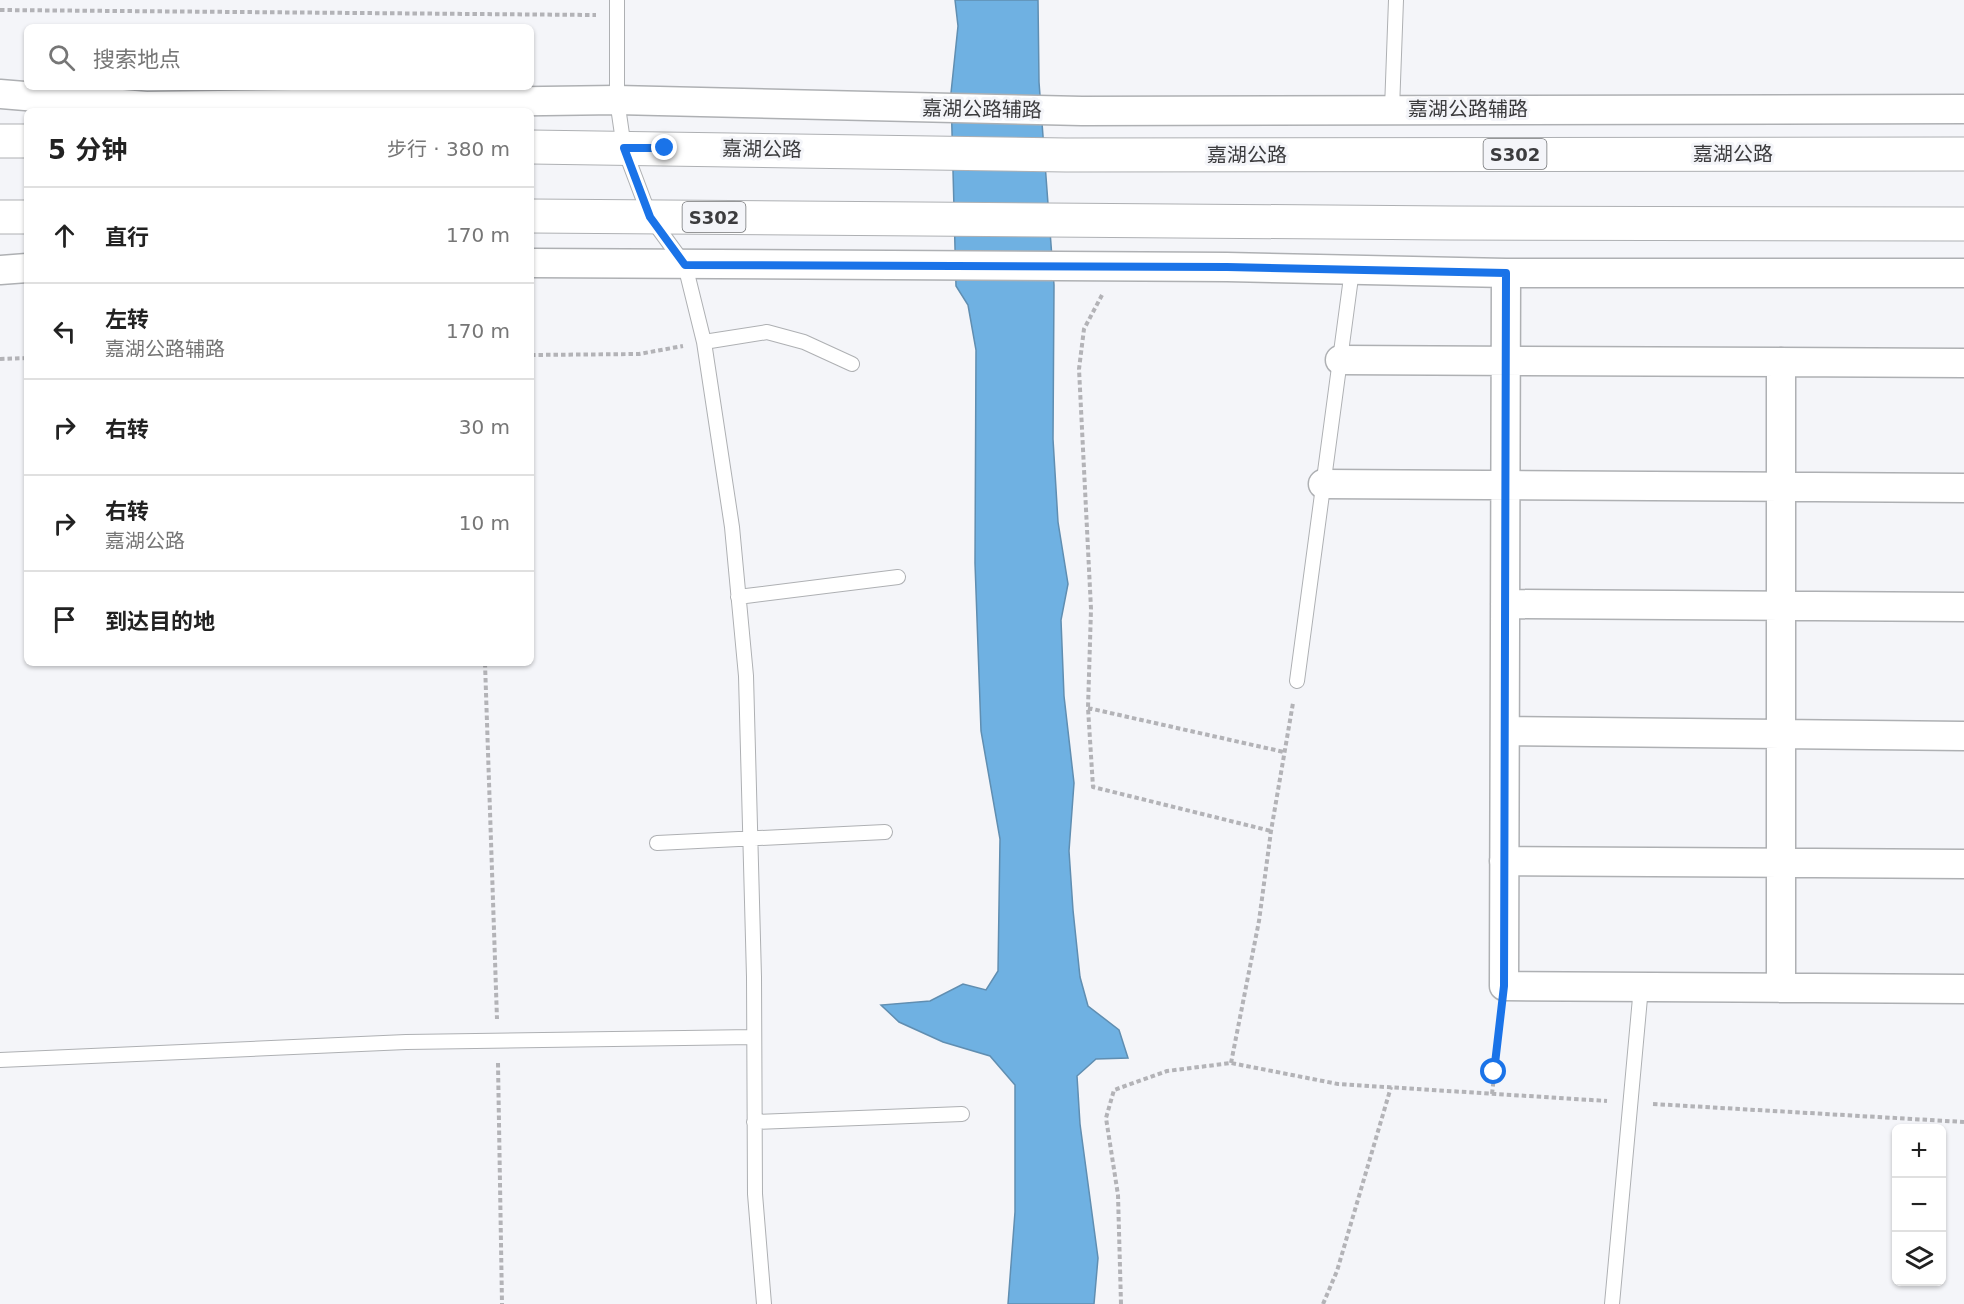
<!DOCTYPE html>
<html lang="zh">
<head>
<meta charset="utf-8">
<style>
	:root { --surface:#fff; --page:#f6f6f6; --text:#222; --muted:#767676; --line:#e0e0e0 }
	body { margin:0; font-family:"DejaVu Sans","Noto Sans SC",sans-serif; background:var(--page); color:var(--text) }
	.controls { position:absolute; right:18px; bottom:18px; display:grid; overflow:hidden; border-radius:9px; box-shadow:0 2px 4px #0004 }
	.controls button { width:54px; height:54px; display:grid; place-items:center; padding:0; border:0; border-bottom:2px solid var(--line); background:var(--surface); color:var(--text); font:30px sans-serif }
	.stop { position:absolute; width:18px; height:18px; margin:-14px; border:4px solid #1a73e8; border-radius:50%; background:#fff }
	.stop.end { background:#1a73e8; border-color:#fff; box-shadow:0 2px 6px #0008 }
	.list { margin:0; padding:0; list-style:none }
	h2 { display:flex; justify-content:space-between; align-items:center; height:78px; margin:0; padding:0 24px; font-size:26px }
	h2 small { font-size:20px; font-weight:400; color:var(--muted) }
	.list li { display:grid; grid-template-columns:39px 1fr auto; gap:18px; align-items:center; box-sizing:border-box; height:96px; padding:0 24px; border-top:2px solid var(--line) }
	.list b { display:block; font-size:22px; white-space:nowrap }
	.list p { margin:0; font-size:20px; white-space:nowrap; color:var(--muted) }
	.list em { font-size:20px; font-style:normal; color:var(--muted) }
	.icon { flex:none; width:33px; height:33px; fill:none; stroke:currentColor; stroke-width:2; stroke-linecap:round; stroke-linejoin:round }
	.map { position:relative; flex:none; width:1964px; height:1304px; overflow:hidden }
	.search { position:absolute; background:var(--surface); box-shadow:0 2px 4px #0004; left:24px; top:24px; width:510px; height:66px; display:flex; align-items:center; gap:15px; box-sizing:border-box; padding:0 21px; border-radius:9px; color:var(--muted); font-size:22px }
	.panel { position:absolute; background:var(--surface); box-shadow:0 2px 4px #0004; left:24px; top:108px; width:510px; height:558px; border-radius:9px }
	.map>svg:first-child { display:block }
	.water { fill:#6fb1e2; stroke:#608eb1; stroke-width:1.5 }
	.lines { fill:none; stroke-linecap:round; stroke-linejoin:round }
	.service-casing { stroke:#aeb0b3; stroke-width:16 }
	.minor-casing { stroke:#aeb0b3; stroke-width:31 }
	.primary-casing { stroke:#aeb0b3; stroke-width:35 }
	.path { stroke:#b3b3b7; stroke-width:4; stroke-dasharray:4.5 3; stroke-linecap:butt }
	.service { stroke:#fff; stroke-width:14 }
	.minor { stroke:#fff; stroke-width:28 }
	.primary { stroke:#fff; stroke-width:33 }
	.route { stroke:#1a73e8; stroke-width:8 }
	.labels { text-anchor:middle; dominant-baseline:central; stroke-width:6; stroke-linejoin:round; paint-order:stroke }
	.shield { fill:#f4f5f9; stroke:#737476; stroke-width:1.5 }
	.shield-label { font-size:18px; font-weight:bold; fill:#3c3c3e }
	.street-label { font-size:20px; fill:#3c3c3e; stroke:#f4f5f9 }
</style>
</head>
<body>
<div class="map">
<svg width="1964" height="1304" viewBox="0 0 1964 1304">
	<rect width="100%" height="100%" fill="#f4f5f9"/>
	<!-- water -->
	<path class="water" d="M955,0H1038L1039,82L1054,285L1053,439L1058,522L1068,584L1061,620L1064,696L1074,783L1069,851L1073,910L1080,977L1088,1006L1119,1030L1128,1058L1096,1059L1077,1076L1080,1124L1098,1258L1094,1304H1008L1015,1212V1085L990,1056L943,1042L899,1022L881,1005L930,1001L963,984L986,990L998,971L1000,839L981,731L975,563L976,350L968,305L956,286L951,93L958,26Z"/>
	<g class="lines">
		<!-- service casing -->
		<g class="service-casing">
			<path id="service" d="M617,0V100L624,148L650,217L685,265L704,342L732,527L746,676L754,977L755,1194L764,1304
				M1392,109L1396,0
				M704,342L767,332L804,342L852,364
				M738,597L898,577
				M1297,681L1352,270
				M657,843L885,832
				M0,1060L406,1042L754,1037
				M754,1122L962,1114
				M1612,1304L1641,987"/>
		</g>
		<!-- minor casing -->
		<g class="minor-casing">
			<path id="minor" d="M0,94L146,106L617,100L1082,111L1964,109
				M531,263L1227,267L1506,273H1964
				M0,270L27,268
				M1506,273L1504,986L1964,989
				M1340,360L1964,363
				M1323,484L1964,488
				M1505,604L1964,607
				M1505,731L1964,736
				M1504,861L1964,864
				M1781,988V362"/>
		</g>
		<!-- primary casing -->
		<g class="primary-casing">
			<path id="primary" d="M0,141H27
				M531,147L1066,155L1964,154
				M531,216L1451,223L1964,224
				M0,217H27"/>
		</g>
		<!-- path -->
		<path class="path" d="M0,10L596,15
			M1102,295L1084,329L1079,369L1091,609L1088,708L1093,787L1271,831
			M531,355L639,354L683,346
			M0,359L27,358
			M485,663L497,1019
			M1088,708L1284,752
			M498,1063L502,1304
			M1231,1063L1259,921L1271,831L1293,703
			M1492,1094L1501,1016
			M1653,1104L1964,1122
			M1121,1304L1118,1195L1106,1118L1114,1090L1167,1071L1231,1063L1338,1084L1607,1101
			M1323,1304L1337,1271L1391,1087"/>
		<!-- service -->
		<use href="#service" class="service"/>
		<!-- minor -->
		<use href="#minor" class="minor"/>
		<!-- primary -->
		<use href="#primary" class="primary"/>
	</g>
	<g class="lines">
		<!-- route -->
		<path class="route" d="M665,148H624L650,217L685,265L1227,267L1506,273L1504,986L1494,1072"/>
	</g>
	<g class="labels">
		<!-- shield labels -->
		<g class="shield">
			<rect x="1483.5" y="139" width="63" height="30" rx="4.5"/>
			<rect x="682.5" y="202" width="63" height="30" rx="4.5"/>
		</g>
		<g class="shield-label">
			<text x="1515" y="154">S302</text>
			<text x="714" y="217">S302</text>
		</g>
		<!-- street labels -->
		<g class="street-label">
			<text transform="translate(982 109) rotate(1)">嘉湖公路辅路</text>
			<text x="1468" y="109">嘉湖公路辅路</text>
			<text transform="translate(762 149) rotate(1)">嘉湖公路</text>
			<text x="1733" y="154">嘉湖公路</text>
			<text x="1247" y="155">嘉湖公路</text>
		</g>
	</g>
</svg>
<div class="controls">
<button>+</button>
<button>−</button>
<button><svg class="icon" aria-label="layers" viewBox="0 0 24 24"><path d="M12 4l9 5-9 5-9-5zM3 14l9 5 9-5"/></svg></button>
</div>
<div class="stop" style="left:1494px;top:1072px"></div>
<div class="stop end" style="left:665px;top:148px"></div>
<div class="search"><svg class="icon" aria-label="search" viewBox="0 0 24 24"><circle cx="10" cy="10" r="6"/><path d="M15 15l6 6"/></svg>搜索地点</div>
<section class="panel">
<h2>5 分钟<small>步行 · 380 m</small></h2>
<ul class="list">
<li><svg class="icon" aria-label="ahead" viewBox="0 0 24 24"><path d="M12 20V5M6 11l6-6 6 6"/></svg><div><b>直行</b></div><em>170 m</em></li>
<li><svg class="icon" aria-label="left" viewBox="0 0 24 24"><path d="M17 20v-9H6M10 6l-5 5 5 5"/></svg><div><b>左转</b><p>嘉湖公路辅路</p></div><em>170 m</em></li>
<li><svg class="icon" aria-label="right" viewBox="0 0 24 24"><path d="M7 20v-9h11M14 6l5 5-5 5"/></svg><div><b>右转</b></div><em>30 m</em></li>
<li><svg class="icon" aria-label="right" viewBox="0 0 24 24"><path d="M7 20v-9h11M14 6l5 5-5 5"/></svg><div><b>右转</b><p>嘉湖公路</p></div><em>10 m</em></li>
<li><svg class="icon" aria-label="arrive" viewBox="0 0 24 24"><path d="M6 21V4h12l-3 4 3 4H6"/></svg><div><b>到达目的地</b></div></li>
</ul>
</section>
</div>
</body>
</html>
